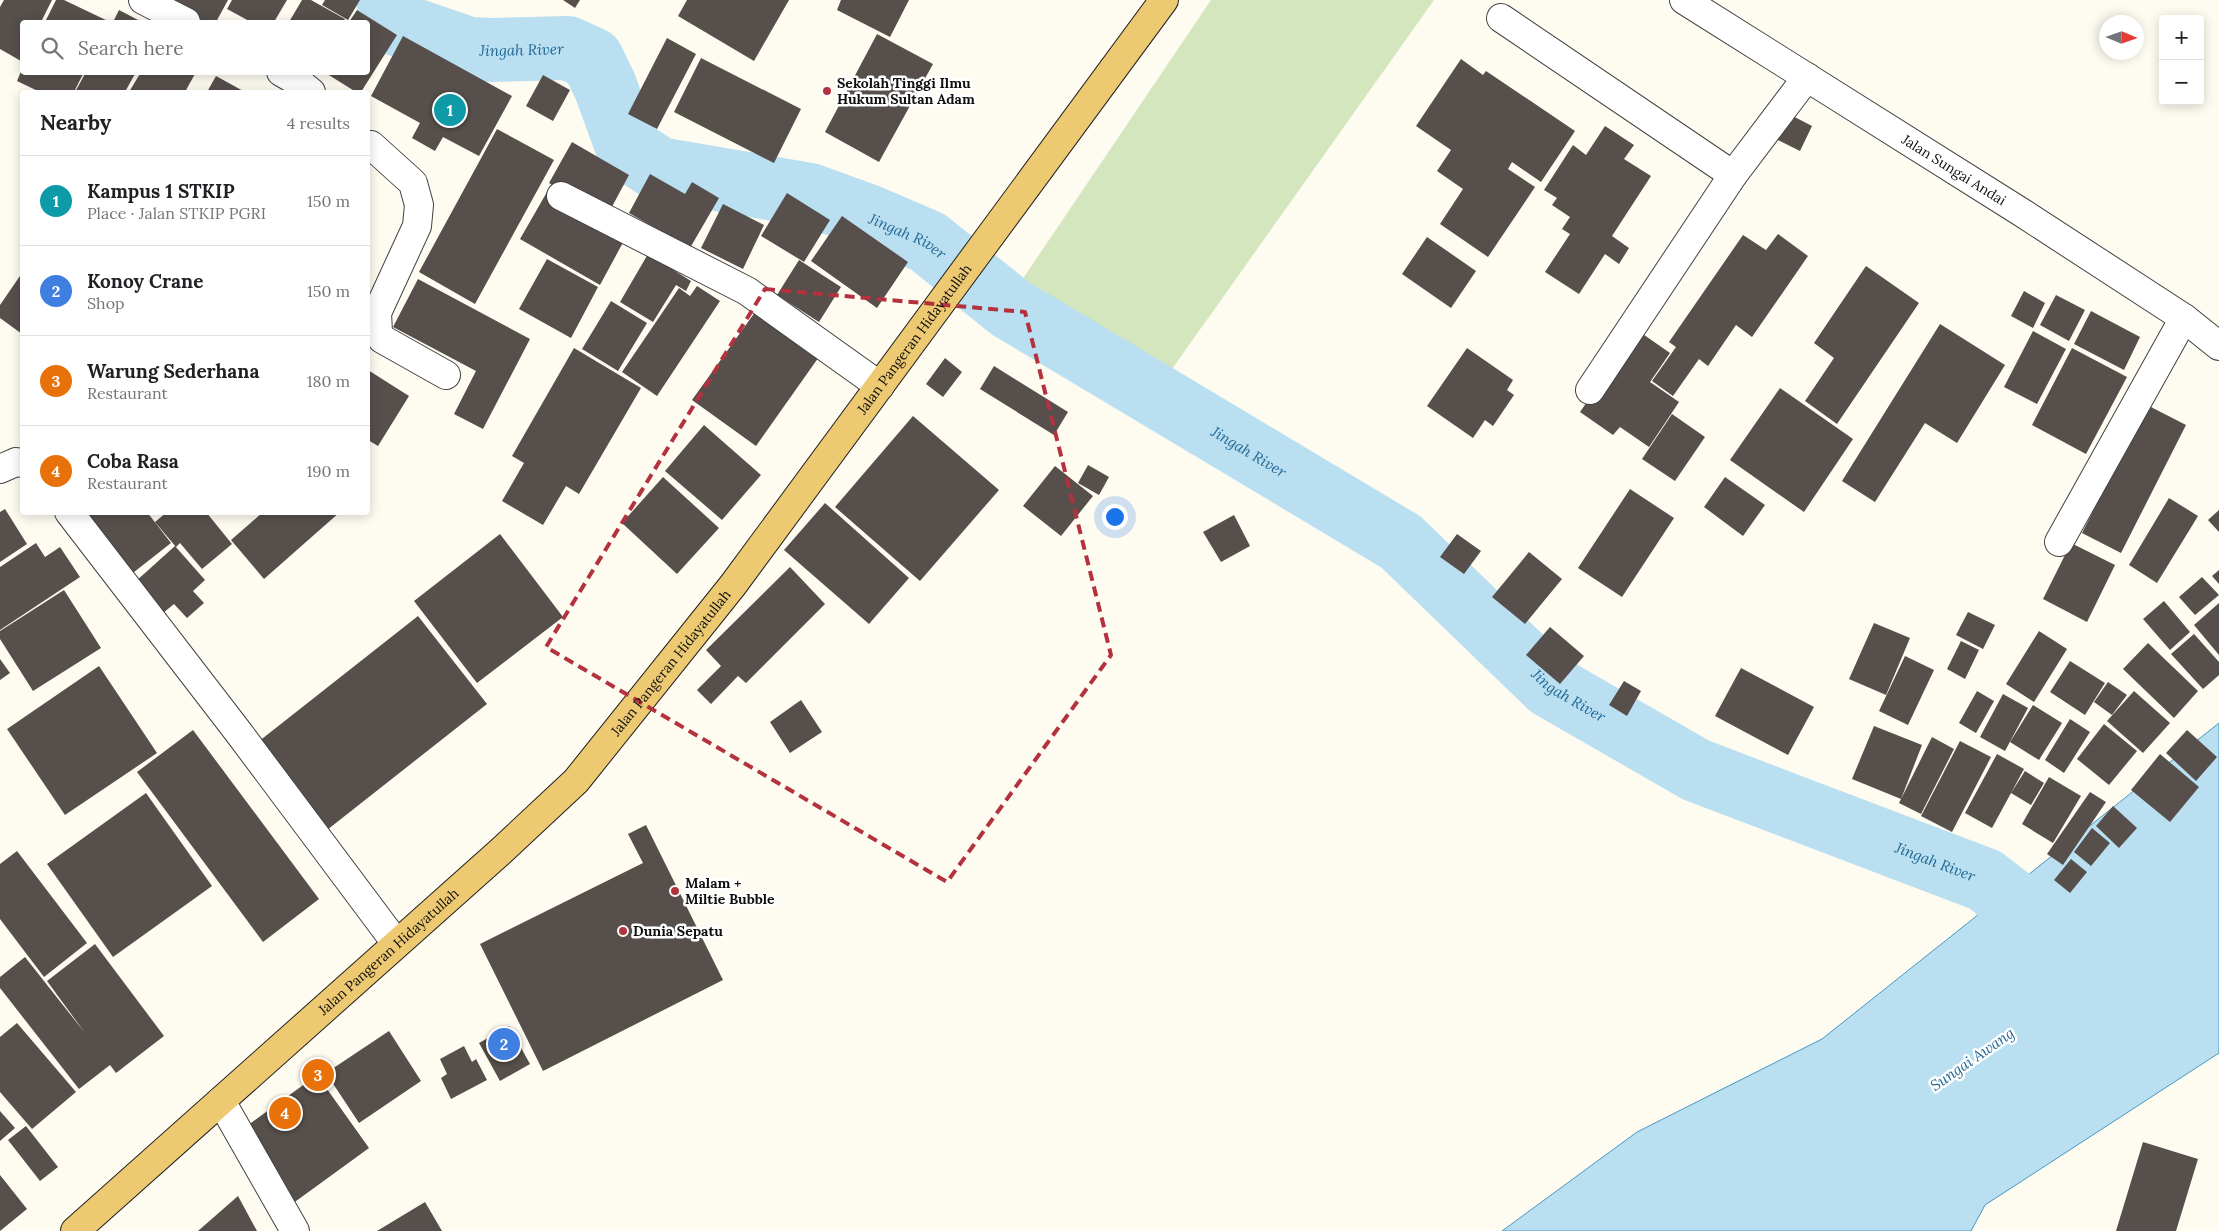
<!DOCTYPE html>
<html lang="en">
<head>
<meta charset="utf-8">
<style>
	:root { --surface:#fff; --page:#f6f6f6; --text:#202124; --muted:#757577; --line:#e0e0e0; --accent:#1a73e8 }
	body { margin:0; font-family:Lora,serif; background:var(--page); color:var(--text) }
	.controls { position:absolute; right:15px; top:15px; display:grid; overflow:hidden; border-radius:5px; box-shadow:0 2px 12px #0003 }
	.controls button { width:45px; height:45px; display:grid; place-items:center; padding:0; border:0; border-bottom:1px solid var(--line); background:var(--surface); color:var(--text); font:25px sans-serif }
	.compass { position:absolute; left:2099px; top:15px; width:45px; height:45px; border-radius:50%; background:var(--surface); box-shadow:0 2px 12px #0003; rotate:92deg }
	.you { position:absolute; left:1114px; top:516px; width:18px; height:18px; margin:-12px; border:4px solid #fff; border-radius:50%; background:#1a73e8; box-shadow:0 0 0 8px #1a73e833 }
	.badge { display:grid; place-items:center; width:32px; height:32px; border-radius:50%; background:var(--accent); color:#fff; font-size:16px; font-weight:700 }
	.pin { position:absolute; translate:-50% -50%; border:2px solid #fff; box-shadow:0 1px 5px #0006 }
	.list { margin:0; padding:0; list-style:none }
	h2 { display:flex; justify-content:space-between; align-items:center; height:65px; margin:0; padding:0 20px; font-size:21px }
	h2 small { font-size:16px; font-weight:400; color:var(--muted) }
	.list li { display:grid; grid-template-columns:32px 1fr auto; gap:15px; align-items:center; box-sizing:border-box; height:90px; padding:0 20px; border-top:1px solid var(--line) }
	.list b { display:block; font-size:19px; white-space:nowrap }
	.list p { margin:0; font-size:16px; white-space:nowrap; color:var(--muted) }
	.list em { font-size:16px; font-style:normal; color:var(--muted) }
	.icon { flex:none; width:28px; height:28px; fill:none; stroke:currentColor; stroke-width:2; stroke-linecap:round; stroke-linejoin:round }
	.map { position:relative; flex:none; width:2219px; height:1231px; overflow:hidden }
	.search { position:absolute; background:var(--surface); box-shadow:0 2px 12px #0003; left:20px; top:20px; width:350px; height:55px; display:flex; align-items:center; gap:12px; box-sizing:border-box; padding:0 18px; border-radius:5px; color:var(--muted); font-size:19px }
	.panel { position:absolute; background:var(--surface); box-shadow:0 2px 12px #0003; left:20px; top:90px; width:350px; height:425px; border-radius:5px }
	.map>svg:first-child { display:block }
	.green { fill:#d4e6bd }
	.water { fill:#badff1; stroke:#4797c2 }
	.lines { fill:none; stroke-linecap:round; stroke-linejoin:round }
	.river { stroke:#badff1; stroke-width:64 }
	.building { fill:#564f4c }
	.minor-casing { stroke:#424242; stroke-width:30 }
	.major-casing { stroke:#202020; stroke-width:30 }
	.minor { stroke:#fff; stroke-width:28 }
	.major { stroke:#edc972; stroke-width:28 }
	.marked { fill:none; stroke:#b3323e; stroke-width:4; stroke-dasharray:10 6; stroke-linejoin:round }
	.poi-dot { fill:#b3323e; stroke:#fff; stroke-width:2 }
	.labels { text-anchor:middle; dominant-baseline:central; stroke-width:5; stroke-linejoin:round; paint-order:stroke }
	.poi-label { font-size:14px; font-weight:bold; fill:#0f0f0f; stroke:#fff; text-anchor:start }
	.street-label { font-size:14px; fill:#0f0f0f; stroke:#fff }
	.water-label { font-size:15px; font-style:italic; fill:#226996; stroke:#fff }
</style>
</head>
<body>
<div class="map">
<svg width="2219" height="1231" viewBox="0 0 2219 1231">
	<rect width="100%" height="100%" fill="#fefbf1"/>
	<!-- green -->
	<path class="green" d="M1211,0H1434L1172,369L1022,280Z"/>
	<!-- water -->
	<path class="water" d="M2219,723V1053L1985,1205L1971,1231H1502L1637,1132L1822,1039Z"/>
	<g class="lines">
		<!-- river -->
		<path class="river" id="s1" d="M388,0L399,25L469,49L493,50L568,48L592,59L605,86L628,149L659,169L810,195L865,215L928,242L1010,308L1401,542L1550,686L1696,770L1985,880L2057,936L2076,940"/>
	</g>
	<!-- building -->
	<path class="building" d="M4,0H52L41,22H22L21,61L0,49V7Z
		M56,0H64L110,22H45Z
		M170,0H228L216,22H204L168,3Z
		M232,0H287L274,22H251L227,9Z
		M302,0H311L345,19L343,22H289Z
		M325,0H360L348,20L322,5Z
		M563,0H580L575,8Z
		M687,0H789L754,61L678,16Z
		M841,0H909L890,37L837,10Z
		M119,10L142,22H113Z
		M357,10L397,35L361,92H356L324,72H368V22H349Z
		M877,34L933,64L879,162L825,132Z
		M403,36L512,96L479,156L443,137L435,151L412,138L420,123L371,96Z
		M667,38L696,54L657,129L628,114Z
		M701,58L801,109L774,163L674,112Z
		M1461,59L1483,75L1486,71L1575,131L1541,182L1512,162L1508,169L1535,187L1488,257L1440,224L1463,189L1437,171L1451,150L1416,126Z
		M22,69V72H84L74,92H40L17,81Z
		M86,72H136L125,92H75Z
		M141,72H196L185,92H129Z
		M543,75L570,90L553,121L526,106Z
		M216,76L245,92H207Z
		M1785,112L1812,126L1800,151L1772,137Z
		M1605,126L1634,145L1624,159L1651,176L1612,236L1629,248L1619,264L1605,254L1579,294L1545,272L1570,234L1562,229L1570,217L1552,205L1557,198L1544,190L1573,145L1586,155Z
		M497,129L554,160L475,304L419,272Z
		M572,142L629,175L607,216L549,183Z
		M650,174L685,194L692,182L719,198L690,248L629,213Z
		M547,192L626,237L600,285L520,239Z
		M787,193L830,220L804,262L761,236Z
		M723,204L764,225L743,269L701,248Z
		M842,216L908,262L877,308L811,261Z
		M1778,234L1808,256L1752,337L1736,325L1708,366L1699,359L1673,396L1652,381L1676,347L1669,342L1743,235L1766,250Z
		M1427,237L1476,271L1451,308L1402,274Z
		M648,254L691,281L686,291L676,285L653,322L620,302Z
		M547,259L598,287L571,338L519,309Z
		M799,260L841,287L819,322L777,295Z
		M1866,266L1919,303L1837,424L1805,401L1834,358L1814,343Z
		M22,273V334L0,318V305Z
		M418,279L530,339L483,429L454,414L476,371L393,327Z
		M697,286L720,301L657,396L622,372L679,288L690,296Z
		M2024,291L2045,303L2033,328L2011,316Z
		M2056,295L2085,310L2069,341L2040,325Z
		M611,301L647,323L618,371L582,349Z
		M758,308L821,354L756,446L692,400Z
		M2091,311L2140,337L2124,370L2074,344Z
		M1940,324L2005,365L1957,443L1925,423L1875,502L1842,481Z
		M1637,330L1670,353L1650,382L1679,402L1649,447L1620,427L1613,435L1580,412Z
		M2033,331L2066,349L2037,404L2004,387Z
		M574,348L641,388L579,494L566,486L543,525L502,501L524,463L512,456Z
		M1467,348L1513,380L1507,390L1514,395L1493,426L1485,420L1473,438L1427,406Z
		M2072,348L2127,377L2086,454L2032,425Z
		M945,358L962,372L943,397L926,384Z
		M994,366L1068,412L1054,435L980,389Z
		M368,370L409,396L378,446L368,440Z
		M1780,388L1853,439L1804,512L1730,460Z
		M2147,405L2186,425L2121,553L2082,533Z
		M1672,414L1705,437L1675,481L1642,459Z
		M913,416L999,490L920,581L835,507Z
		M704,425L761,475L722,520L665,471Z
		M1088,465L1109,477L1099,495L1078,483Z
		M1055,466L1093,496L1061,536L1023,506Z
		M663,477L719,528L677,574L622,523Z
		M1725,477L1765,505L1743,536L1704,507Z
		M1630,489L1674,518L1622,597L1578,568Z
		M2169,498L2198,516L2157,583L2129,565Z
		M825,503L909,578L869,624L784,550Z
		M5,509L27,544L0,562V512Z
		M2219,510V532L2208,520Z
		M80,512H147L171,543L129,576Z
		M167,512H206L232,544L202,569L180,543L176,547L155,522Z
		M263,512H340L264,579L231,540Z
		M1234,515L1250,546L1221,562L1203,532Z
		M500,534L563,617L477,683L414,601Z
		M1457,534L1481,551L1464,574L1440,557Z
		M36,543L45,557L60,547L80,577L0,630V567Z
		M2071,543L2115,565L2087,622L2043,599Z
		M175,546L205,580L193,591L204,603L187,618L174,604L163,613L135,582Z
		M1529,552L1562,579L1525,624L1492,597Z
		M790,567L825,604L746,683L738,676L711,704L697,690L721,666L706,650Z
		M2219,570V584L2212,576Z
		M2202,577L2219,595L2195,615L2179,597Z
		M64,590L101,648L33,691L0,639V631Z
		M2164,601L2190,632L2170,650L2143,619Z
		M2219,603V655L2194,625Z
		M1968,612L1995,625L1983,649L1956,635Z
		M418,616L487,704L327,830L258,742Z
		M1874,623L1910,638L1886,695L1849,679Z
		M1550,627L1584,656L1560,684L1526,655Z
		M2039,631L2067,649L2034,702L2006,684Z
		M2194,634L2219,662V675L2203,689L2171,654Z
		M1961,641L1979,650L1965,679L1947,669Z
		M2148,643L2198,691L2174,718L2123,669Z
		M1905,656L1934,670L1908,725L1879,711Z
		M0,659L10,673L0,680Z
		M2070,661L2105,683L2085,715L2050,692Z
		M99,666L157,753L65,815L7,729Z
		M1741,668L1814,707L1788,755L1715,716Z
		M1624,681L1641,691L1627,716L1609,705Z
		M2108,682L2127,695L2112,715L2094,702Z
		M1977,691L1994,701L1976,733L1959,723Z
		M2134,691L2170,723L2143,753L2107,721Z
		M2003,694L2028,708L2005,751L1980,737Z
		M801,700L822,732L790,753L770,722Z
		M2033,705L2062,723L2039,760L2010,742Z
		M2070,719L2090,732L2064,773L2045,760Z
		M2104,724L2137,751L2109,785L2077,759Z
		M1874,726L1922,745L1901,799L1852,779Z
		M193,730L319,899L263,942L137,772Z
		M2187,730L2217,757L2196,781L2166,753Z
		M1932,737L1954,749L1921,814L1899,803Z
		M1960,741L1991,757L1952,832L1921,816Z
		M1997,754L2024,769L1992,828L1965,813Z
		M2160,754L2199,787L2170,822L2131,790Z
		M2025,771L2044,783L2031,805L2011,793Z
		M2049,777L2081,796L2053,843L2022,824Z
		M2090,792L2106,802L2063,865L2047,854Z
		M146,793L212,886L113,957L47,864Z
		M2113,806L2137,828L2119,848L2096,826Z
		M646,825L723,980L543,1071L480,944L643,863L628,834Z
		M2092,828L2110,843L2091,866L2074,852Z
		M17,851L87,943L44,977L0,919V864Z
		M2071,859L2087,872L2070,893L2054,880Z
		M95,944L164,1036L116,1073L110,1065L79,1089L0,988V977L25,957L85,1033L47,981Z
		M17,1023L76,1092L32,1129L0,1092V1037Z
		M509,1026L530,1064L500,1081L479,1043Z
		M389,1031L421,1081L359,1123L326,1073Z
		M464,1046L472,1062L476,1059L487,1080L451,1099L441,1078L447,1074L440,1059Z
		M317,1075L369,1148L292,1204L240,1131Z
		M0,1111L15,1128L0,1141Z
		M26,1126L58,1167L40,1181L8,1140Z
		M2143,1142L2198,1159L2176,1231H2116Z
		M0,1175L27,1209L0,1231Z
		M238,1196L257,1231H198Z
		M425,1202L442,1231H377Z"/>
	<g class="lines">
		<!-- minor casing -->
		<g class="minor-casing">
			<g id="minor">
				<path d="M143,0L186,22"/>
				<path id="s2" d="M1684,0L2021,212L2184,318L2219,346"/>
				<path d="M1501,18L1733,175"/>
				<path d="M281,72L300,83L311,92"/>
				<path d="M371,145L413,183L419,205L417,226L377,313L378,332L382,339L446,375"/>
				<path d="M561,196L747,291L880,386"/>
				<path d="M1590,390L1733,175L1807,77"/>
				<path d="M0,469L16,462L22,463"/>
				<path d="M69,512L239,733L396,943"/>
				<path d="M2059,542L2184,318"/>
				<path d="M221,1101L295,1231"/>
			</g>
		</g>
		<!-- major casing -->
		<g class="major-casing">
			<g id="major">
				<path id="s3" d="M75,1231L500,852L576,781L733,585L1164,0"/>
			</g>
		</g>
		<!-- minor -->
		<use href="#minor" class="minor"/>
		<!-- major -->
		<use href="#major" class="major"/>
	</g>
	<!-- marked area -->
	<path class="marked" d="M765,289L1025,312L1111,655L947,882L546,647Z"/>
	<!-- markers -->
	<g class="poi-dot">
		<circle cx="827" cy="91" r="5"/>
		<circle cx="675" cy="891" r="5"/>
		<circle cx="623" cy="931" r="5"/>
	</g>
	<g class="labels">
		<!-- poi labels -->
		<g class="poi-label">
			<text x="837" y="83">Sekolah Tinggi Ilmu<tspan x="837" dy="16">Hukum Sultan Adam</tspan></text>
			<text x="685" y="883">Malam +<tspan x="685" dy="16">Miltie Bubble</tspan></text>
			<text x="633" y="931">Dunia Sepatu</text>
		</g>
		<!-- street labels -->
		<g class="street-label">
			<text stroke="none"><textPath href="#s2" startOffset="319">Jalan Sungai Andai</textPath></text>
			<text stroke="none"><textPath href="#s3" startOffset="1230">Jalan Pangeran Hidayatullah</textPath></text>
			<text stroke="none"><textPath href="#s3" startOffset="825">Jalan Pangeran Hidayatullah</textPath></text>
			<text stroke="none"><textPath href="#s3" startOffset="420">Jalan Pangeran Hidayatullah</textPath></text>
		</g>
		<!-- water labels -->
		<g class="water-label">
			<text stroke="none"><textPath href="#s1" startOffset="154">Jingah River</textPath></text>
			<text stroke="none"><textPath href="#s1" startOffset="620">Jingah River</textPath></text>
			<text stroke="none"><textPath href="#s1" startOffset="1025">Jingah River</textPath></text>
			<text stroke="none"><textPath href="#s1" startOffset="1430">Jingah River</textPath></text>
			<text stroke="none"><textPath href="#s1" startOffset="1834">Jingah River</textPath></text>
			<text transform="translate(1972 1059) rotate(-35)">Sungai Awang</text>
		</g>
	</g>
</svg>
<div class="controls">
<button>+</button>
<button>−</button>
</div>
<svg class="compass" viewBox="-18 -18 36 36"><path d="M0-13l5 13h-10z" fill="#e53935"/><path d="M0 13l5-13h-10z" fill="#757577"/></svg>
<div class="you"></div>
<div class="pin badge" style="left:450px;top:110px;background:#0f9aa8">1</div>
<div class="pin badge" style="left:504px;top:1044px;background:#3f7fe0">2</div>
<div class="pin badge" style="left:318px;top:1075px;background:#e8710a">3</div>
<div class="pin badge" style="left:285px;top:1113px;background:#e8710a">4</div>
<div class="search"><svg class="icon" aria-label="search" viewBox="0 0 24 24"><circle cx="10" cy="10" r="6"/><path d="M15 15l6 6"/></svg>Search here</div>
<section class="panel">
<h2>Nearby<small>4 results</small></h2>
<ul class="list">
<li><span class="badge" style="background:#0f9aa8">1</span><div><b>Kampus 1 STKIP</b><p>Place · Jalan STKIP PGRI</p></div><em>150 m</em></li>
<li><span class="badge" style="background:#3f7fe0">2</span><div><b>Konoy Crane</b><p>Shop</p></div><em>150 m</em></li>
<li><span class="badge" style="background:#e8710a">3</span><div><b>Warung Sederhana</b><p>Restaurant</p></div><em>180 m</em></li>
<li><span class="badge" style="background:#e8710a">4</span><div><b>Coba Rasa</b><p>Restaurant</p></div><em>190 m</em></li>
</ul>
</section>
</div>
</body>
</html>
